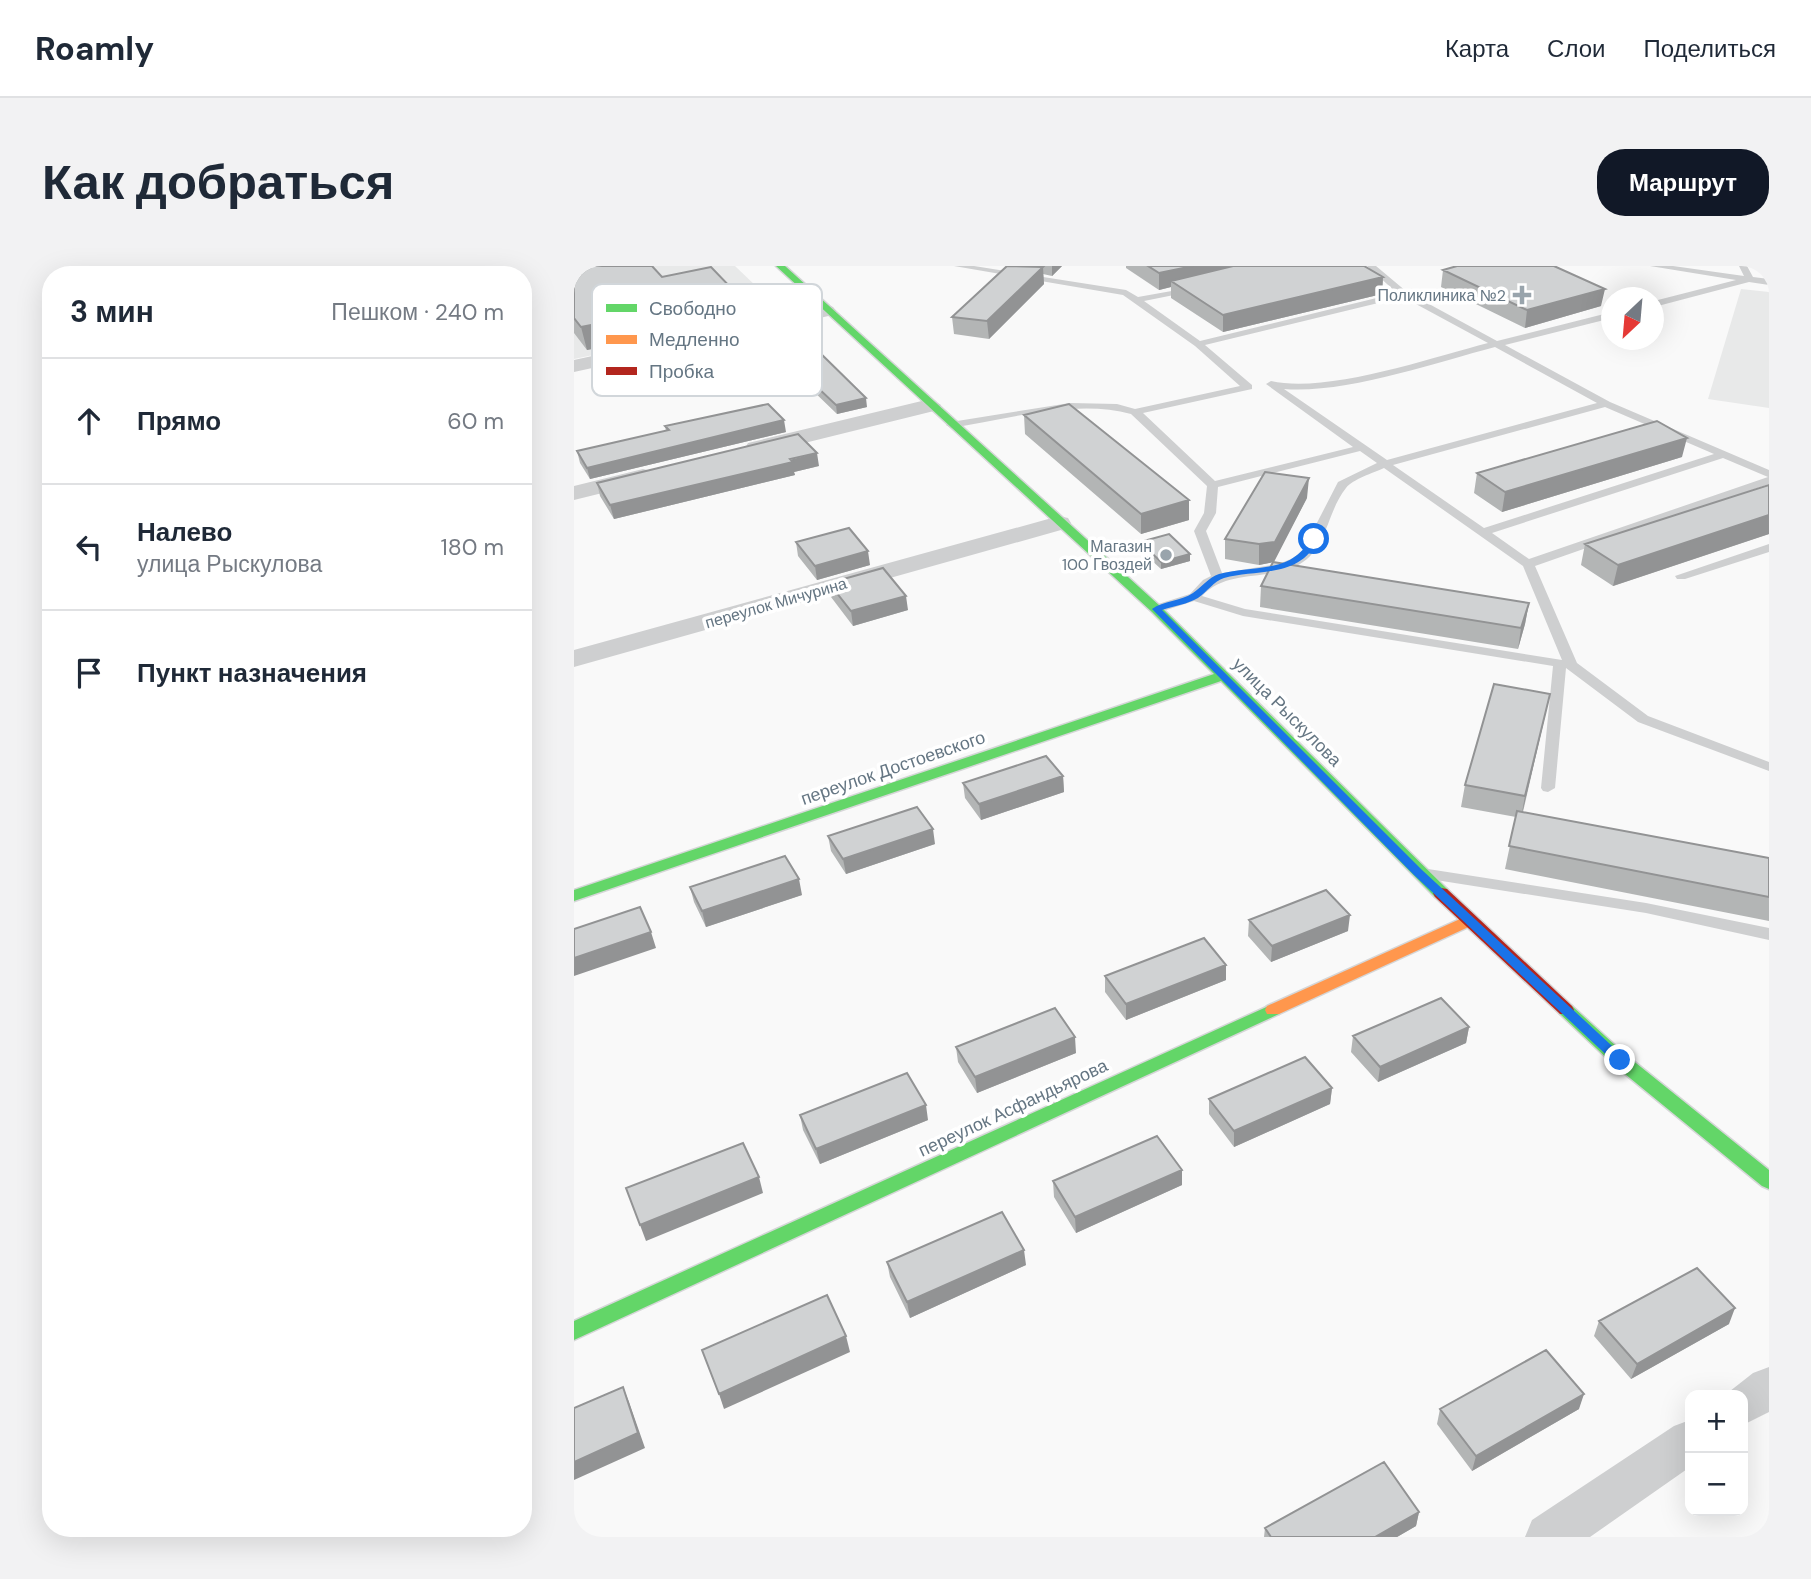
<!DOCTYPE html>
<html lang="ru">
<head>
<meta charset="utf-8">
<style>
	:root { --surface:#fff; --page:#f2f2f3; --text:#1f2937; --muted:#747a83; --line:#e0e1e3; --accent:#111827 }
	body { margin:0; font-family:"DM Sans",sans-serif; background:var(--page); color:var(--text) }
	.controls { position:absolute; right:21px; bottom:21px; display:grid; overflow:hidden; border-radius:14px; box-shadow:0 7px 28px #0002 }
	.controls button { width:63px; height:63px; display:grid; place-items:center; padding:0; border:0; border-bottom:2px solid var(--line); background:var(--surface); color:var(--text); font:35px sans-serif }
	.compass { position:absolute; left:1027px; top:21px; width:63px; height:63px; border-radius:50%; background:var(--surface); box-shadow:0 7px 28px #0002; rotate:206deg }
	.stop { position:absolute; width:21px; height:21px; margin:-16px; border:5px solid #1a73e8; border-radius:50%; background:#fff }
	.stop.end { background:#1a73e8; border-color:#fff; box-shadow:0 2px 7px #0008 }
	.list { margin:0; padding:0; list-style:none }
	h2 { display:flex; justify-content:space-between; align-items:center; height:91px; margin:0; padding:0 28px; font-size:30px }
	h2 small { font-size:23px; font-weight:400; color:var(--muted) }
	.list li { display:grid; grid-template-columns:46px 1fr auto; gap:21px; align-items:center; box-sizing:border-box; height:126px; padding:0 28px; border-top:2px solid var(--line) }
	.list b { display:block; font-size:26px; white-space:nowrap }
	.list p { margin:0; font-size:23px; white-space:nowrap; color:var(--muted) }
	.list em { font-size:23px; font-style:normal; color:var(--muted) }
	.icon { flex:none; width:38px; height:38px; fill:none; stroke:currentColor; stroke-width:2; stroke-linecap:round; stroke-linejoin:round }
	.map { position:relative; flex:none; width:1195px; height:1271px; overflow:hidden; border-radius:28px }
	header { display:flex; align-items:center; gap:42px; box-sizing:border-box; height:98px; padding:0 35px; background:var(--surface); border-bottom:2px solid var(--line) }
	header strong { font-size:33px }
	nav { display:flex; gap:38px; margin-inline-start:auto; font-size:24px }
	.intro { display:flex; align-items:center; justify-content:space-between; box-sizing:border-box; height:168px; padding:0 42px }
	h1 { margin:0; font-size:49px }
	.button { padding:18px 32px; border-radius:28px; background:var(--accent); color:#fff; font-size:24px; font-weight:700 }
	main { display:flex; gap:42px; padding:0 42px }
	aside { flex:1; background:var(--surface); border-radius:28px; box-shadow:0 7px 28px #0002 }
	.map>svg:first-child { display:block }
	.built { fill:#e8e9e9 }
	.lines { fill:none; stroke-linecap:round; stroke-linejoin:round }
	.fast-casing { stroke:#d5d6d7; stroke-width:3 }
	.slow-casing { stroke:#d5d6d7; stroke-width:3 }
	.jam-casing { stroke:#d5d6d7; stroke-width:3 }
	.lane { fill:#cecfd0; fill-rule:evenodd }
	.street { fill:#cecfd0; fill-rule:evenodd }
	.fast { fill:#63d668; fill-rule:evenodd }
	.slow { fill:#ff974d; fill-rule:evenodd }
	.jam { fill:#b3261e; fill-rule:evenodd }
	.wall { fill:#b3b5b5 }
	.shaded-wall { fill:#929394 }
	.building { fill:#d0d2d3; stroke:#929394; stroke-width:2 }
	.route { fill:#1a73e8 }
	.poi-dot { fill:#99a4ac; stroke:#fff; stroke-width:2.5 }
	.labels { text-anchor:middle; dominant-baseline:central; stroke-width:7; stroke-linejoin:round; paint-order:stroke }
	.far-poi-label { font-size:16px; fill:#657683; stroke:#fff; text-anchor:end }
	.far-street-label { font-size:16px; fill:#657683; stroke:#fff }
	.street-label { font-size:18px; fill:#657683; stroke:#fff }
	.key { fill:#fff; stroke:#d1d6da; stroke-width:2 }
	.key-label { font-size:19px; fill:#657683 }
</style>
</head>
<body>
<header>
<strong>Roamly</strong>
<nav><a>Карта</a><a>Слои</a><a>Поделиться</a></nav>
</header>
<div class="intro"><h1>Как добраться</h1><a class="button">Маршрут</a></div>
<main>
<aside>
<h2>3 мин<small>Пешком · 240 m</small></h2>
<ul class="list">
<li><svg class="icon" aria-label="ahead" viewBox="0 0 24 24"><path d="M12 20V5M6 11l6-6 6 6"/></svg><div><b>Прямо</b></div><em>60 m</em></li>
<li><svg class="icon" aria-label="left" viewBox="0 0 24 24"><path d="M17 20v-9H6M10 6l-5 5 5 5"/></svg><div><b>Налево</b><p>улица Рыскулова</p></div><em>180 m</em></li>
<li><svg class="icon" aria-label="arrive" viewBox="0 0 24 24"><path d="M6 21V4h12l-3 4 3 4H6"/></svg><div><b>Пункт назначения</b></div></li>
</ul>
</aside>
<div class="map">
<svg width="1195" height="1271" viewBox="0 0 1195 1271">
	<rect width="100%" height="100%" fill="#f9f9f9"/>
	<!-- built -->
	<path class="built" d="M0,0H161L212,49L0,93Z
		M1167,23L1195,26V142L1134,133Z"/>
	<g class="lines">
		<!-- fast casing -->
		<g class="fast-casing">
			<path id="fast" d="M202,0H211L586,340L873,623L875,627L873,631H861L647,415L0,635V624L640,408L578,346Z
				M699,738L705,740L707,744L705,748L0,1074V1055Z
				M992,738L998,740L1052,789L1195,904V923L1188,920L1040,799L986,748L984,744L986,740Z"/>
		</g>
		<!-- slow casing -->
		<g class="slow-casing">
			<path id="slow" d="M895,649L903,654L901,658L705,748H693L691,744L693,740Z"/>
		</g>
		<!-- jam casing -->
		<g class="jam-casing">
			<path id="jam" d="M867,622L873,623L998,740L1000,744L998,748H986L861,631L859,627Z"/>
		</g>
		<!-- lane -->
		<path class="lane" d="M380,0H400L552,24L564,31L620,21V25L570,35L626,75L823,27L793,0H802L833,26L923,75L1038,46V52L931,79L1036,136L1195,204V218L961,300L1003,397L1074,450L1195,496V505L1064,456L992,402L981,522L974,526L969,525L967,522L979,400L669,350L620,335L586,346H578V340L616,328L629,314L637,310L620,265L630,247L633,220L557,148C503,133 432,153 377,162L372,159L377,156L496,137L543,138L561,143L666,120L621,80L549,29ZM829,31L914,77C856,92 752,128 697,115L692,118L779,181L641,215L569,147L678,123V119L631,79ZM921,81L1023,137L813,194L710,123C771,128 860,97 921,81ZM1031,141L1140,188L910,262L819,199ZM786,185L803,197L764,216L729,284L719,292L705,298L648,307L632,265L642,247L644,221ZM1149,192L1194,211L955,293L918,267ZM810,202L949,300L988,394L671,343L628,330C655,301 698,317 729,296C753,280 754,244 772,222C779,213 799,207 810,202Z
			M1076,0H1099L1170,10L1165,0H1173L1179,11L1195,13V19L1175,16L1080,41V35L1162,14Z
			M1195,278V286L1111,313H1103L1101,310Z
			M854,603L1072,637L1195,662V674L1072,647L849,612L846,608L849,604Z"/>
		<!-- street -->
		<path class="street" d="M252,39L259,41L262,45L259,49L0,106V94Z
			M356,133L367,139L364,144L182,189L171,182L174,177Z
			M69,203L77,205L81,210L77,215L0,234V220Z
			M485,250L494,252L497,257L494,262L0,401V384Z
			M1195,1101V1146L1169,1159V1129H1151L1179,1107Z
			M1116,1154V1201L1016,1271H951L958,1254L1100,1160Z"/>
		<!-- fast -->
		<use href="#fast" class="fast"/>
		<!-- slow -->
		<use href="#slow" class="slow"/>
		<!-- jam -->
		<use href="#jam" class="jam"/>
	</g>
	<!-- wall -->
	<path class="wall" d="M0,0L88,11L169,52L13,84L0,67Z
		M433,0H488L478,10L469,8L470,18L415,73L380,68L378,51Z
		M552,0H790L809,11L808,28L649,66L597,32V21L585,24L552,2Z
		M869,4L1027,40L951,62L867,21Z
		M206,86L293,141L263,148L208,95Z
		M450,149L615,234V254L567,268L451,168Z
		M91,160L212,166L16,213L6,197L3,185L92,165Z
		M1108,191L928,246L900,227L903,207Z
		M245,200L220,206L221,209L40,253L26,230L23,217Z
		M1195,219V268L1039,320L1007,299L1011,278Z
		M733,232L699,296L955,337L951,358L944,383L686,341L687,320L699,296L685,299L651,293V273Z
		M222,276L296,299L243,314L224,290Z
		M566,276L616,288V295L587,303L566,284Z
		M255,317L334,344L279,360L257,331Z
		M971,450L949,546L1195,592V655L931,603L942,551L887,541L891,519Z
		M489,510L490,526L407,554L391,532L389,517Z
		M254,570L361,578L272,608L257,585Z
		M116,621L228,629L132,661L120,636Z
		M675,654L774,665L697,696L674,670Z
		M531,710L652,714L552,754L531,726Z
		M895,761L892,777L804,816L777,786L779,770Z
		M382,781L502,787L403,827L384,796Z
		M758,822L756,838L660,881L635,848V833Z
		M226,849L354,854L246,898L229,864Z
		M479,915L608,919L502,967L480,931Z
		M313,996L452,999L336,1052L316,1011Z
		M1025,1055L1155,1058L1057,1113L1020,1070Z
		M866,1143H1005L898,1205L863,1158Z
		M845,1246L842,1260L823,1271H690L691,1262Z"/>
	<!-- shaded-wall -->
	<path class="shaded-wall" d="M478,0H488L478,10Z
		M619,0H697L597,15V21L585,24V7Z
		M469,1L470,18L415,73L413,55Z
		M809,11L808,28L649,66V49Z
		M1031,23L1027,40L951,62L953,44Z
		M165,30L169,52L13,84L7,61Z
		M292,132L293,141L263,148L262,139Z
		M210,154L212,166L16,213L13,202Z
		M1113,172L1108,191L928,246L931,226Z
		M243,187L245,200L220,206L221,209L40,253L36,239Z
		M735,212L733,232L700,296L685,299V278Z
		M615,234V254L567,268V248Z
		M1195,249V268L1039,320L1044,299Z
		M294,285L296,299L243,314L241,300Z
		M616,288V295L587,303V296Z
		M332,330L334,344L279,360L277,345Z
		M955,337L951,358L944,383L947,362Z
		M976,428L971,450L947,552L951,530Z
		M489,510L490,526L407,554L405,538Z
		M359,563L361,578L272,608L269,593Z
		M225,613L228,629L132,661L128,645Z
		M776,649L774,665L697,696L698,680Z
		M77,666L82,682L0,710V692Z
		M652,699V714L552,754V738Z
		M895,761L892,777L804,816L806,801Z
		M501,771L502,787L403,827L401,811Z
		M758,822L756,838L660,881V865Z
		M352,839L354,854L246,898L242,883Z
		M608,904V919L502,967L501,951Z
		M185,911L189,927L72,975L66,959Z
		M450,984L452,999L336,1052L333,1036Z
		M1161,1042L1155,1058L1057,1113L1063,1098Z
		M272,1070L276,1086L150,1143L145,1128Z
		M49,1121L55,1136L71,1182L0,1214V1196Z
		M1010,1128L1005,1143L898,1205L902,1190Z
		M845,1246L842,1260L823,1271H801Z"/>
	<!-- building -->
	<path class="building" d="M0,0H78L88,11L137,1L165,30L7,61L0,52Z
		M433,0L469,1L413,55L378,51Z
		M574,0H619L585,7Z
		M659,0H790L809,11L649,49L597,15Z
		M883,0H980L1031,23L953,44L869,4Z
		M238,79L292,132L262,139L206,86Z
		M194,138L210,154L13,202L3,185L95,164L91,160Z
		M495,138L615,234L567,248L450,149Z
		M1083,155L1113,172L931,226L903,207Z
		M224,168L243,187L216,193L219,196L36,239L23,217Z
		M691,206L735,212L701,276L685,278L651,273Z
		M1195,219V249L1044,299L1011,278Z
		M275,262L294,285L241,300L222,276Z
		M595,268L616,288L587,296L566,276Z
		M699,296L955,337L947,362L687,320Z
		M309,302L332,330L277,345L255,317Z
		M920,418L976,428L951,530L891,519Z
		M472,490L489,510L405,538L389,517Z
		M343,541L359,563L269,593L254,570Z
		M943,545L1195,592V631L935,580Z
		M211,590L225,613L128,645L116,621Z
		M752,624L776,649L698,680L675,654Z
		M66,641L77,666L0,692V663Z
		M630,672L652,699L552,738L531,710Z
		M867,732L895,761L806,801L779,770Z
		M481,742L501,771L401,811L382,781Z
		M731,791L758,822L660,865L635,833Z
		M333,807L352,839L242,883L226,849Z
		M583,870L608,904L501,951L479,915Z
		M169,877L185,911L66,959L52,922Z
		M428,946L450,984L333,1036L313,996Z
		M1123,1002L1161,1042L1063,1098L1025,1055Z
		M253,1029L272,1070L145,1128L128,1084Z
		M972,1084L1010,1128L902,1190L866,1143Z
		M49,1121L64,1167L0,1196V1142Z
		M810,1196L845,1246L801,1271H697L691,1262Z"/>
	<!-- route -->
	<path class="route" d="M737,272L744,273C727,312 685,303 650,312C640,315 633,326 624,332C614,338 600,340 588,344L848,604L1050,791V797H1041L840,609L578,343C589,335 607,335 619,327C627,322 635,311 645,308C681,298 717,309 737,272Z"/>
	<!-- markers -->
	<g class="poi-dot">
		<path d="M944.5 18.5h7v7h7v7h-7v7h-7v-7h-7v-7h7z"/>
		<circle cx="592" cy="289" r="7"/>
	</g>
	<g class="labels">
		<!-- far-poi labels -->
		<g class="far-poi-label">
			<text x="932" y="29">Поликлиника №2</text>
			<text x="578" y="280">Магазин<tspan x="578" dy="18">100 Гвоздей</tspan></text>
		</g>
		<!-- far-street labels -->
		<g class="far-street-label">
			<text transform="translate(202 337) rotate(-16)">переулок Мичурина</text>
		</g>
		<!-- street labels -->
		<g class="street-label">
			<text transform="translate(713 446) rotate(45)">улица Рыскулова</text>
			<text transform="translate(319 502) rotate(-19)">переулок Достоевского</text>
			<text transform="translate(439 842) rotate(-25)">переулок Асфандьярова</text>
		</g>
	</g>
	<!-- legend -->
	<rect x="18" y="18" width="230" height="112" rx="10" class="key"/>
	<rect x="32" y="38" width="31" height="8" fill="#63d668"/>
	<rect x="32" y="69" width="31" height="9" fill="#ff974d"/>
	<rect x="32" y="101" width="31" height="8" fill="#b3261e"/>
	<g class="key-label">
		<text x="75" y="49">Свободно</text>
		<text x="75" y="80">Медленно</text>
		<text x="75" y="112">Пробка</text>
	</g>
</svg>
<div class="controls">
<button>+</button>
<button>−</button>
</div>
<svg class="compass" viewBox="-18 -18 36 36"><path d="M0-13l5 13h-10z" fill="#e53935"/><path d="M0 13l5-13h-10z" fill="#747a83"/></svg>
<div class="stop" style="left:740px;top:273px"></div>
<div class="stop end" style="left:1046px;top:794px"></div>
</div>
</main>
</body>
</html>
